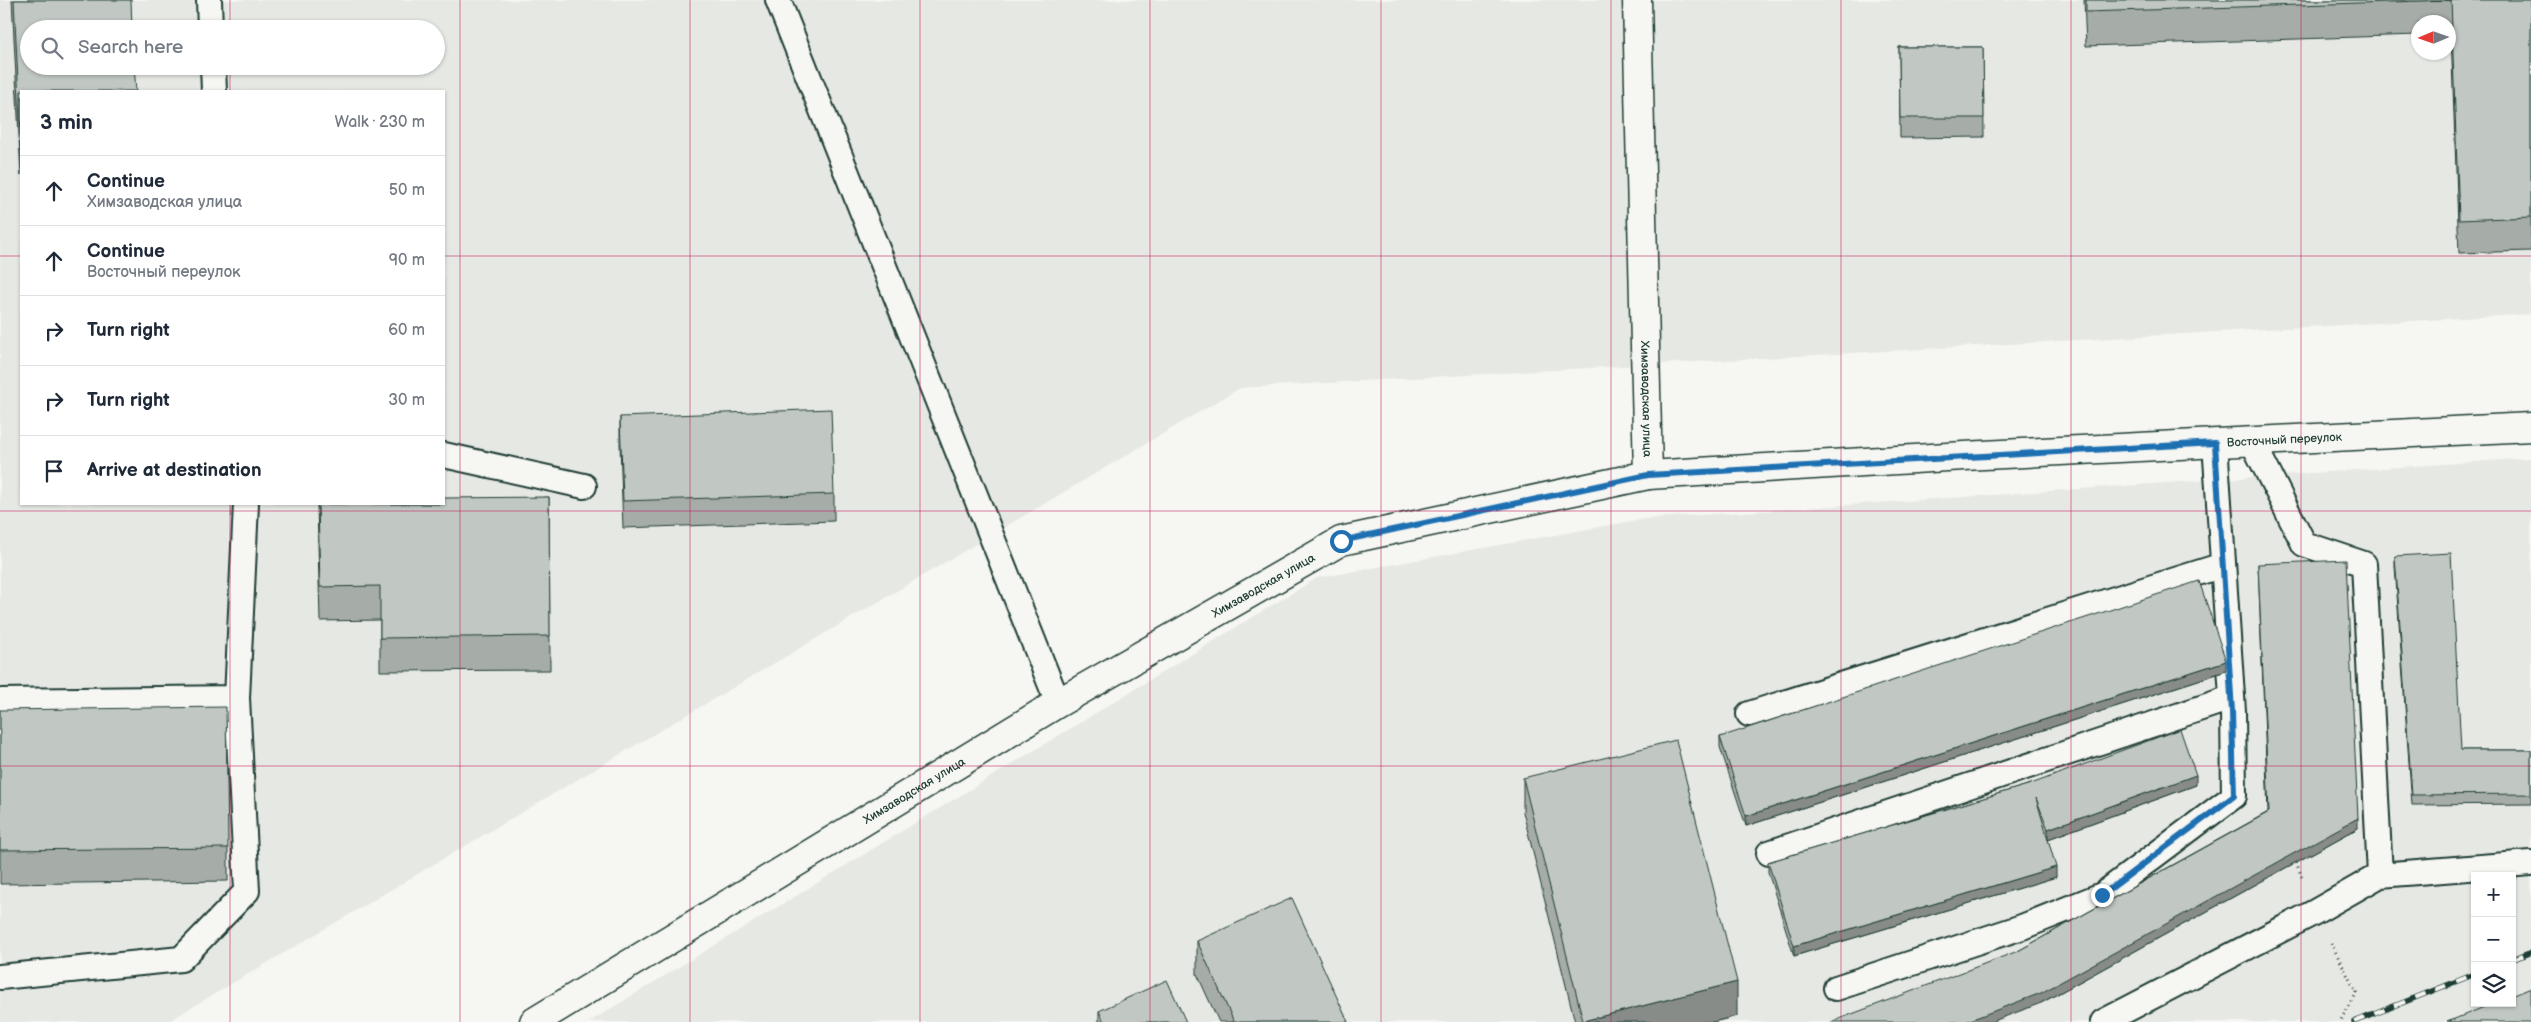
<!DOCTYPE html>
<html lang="en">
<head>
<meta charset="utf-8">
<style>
	:root { --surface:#fff; --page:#f2f2f3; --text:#1f2937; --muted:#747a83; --line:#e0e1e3 }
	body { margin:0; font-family:"Balsamiq Sans",sans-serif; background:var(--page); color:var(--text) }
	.controls { position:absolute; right:15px; bottom:15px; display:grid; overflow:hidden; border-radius:0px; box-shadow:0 1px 4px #0004 }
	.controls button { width:45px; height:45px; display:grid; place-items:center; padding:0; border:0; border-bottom:1px solid var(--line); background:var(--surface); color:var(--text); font:25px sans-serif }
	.compass { position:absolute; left:2411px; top:15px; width:45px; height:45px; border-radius:50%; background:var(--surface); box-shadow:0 1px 4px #0004; rotate:268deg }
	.stop { position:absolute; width:15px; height:15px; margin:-11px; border:4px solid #1f6fb2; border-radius:50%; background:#fff }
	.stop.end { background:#1f6fb2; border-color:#fff; box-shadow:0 1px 5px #0008 }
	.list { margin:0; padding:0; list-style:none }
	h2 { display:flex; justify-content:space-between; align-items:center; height:65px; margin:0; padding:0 20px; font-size:21px }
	h2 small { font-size:16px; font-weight:400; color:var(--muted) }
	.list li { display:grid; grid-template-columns:32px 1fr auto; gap:15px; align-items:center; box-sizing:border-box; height:70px; padding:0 20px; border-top:1px solid var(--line) }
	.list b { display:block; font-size:19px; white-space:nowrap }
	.list p { margin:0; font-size:16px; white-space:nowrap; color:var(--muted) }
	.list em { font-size:16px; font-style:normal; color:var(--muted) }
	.icon { flex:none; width:28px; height:28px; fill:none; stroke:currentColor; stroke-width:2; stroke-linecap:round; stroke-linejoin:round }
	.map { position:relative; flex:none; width:2531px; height:1022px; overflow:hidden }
	.search { position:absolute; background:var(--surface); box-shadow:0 1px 4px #0004; left:20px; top:20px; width:425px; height:55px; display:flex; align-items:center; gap:12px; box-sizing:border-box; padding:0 18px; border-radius:28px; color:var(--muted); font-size:19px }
	.panel { position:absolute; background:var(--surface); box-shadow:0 1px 4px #0004; left:20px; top:90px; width:425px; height:415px; border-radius:0px }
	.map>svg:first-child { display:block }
	.built { fill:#e6e8e4; fill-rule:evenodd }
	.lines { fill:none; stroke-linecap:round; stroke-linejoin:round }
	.lane-casing { stroke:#1f3d34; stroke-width:28 }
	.street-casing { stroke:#1f3d34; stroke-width:31 }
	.secondary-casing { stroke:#1f3d34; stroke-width:31 }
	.path { stroke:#1f3d34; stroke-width:3; stroke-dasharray:1 4; stroke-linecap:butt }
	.lane { stroke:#f6f6f2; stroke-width:24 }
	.street { stroke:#f6f6f2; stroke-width:28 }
	.secondary { stroke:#f6f6f2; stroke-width:28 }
	.rail-casing { stroke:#1f3d34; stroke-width:5.5 }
	.rail { stroke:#f6f6f2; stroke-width:4; stroke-dasharray:11; stroke-linecap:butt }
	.wall { fill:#a6aca8; stroke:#1f3d34 }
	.shaded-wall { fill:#878c88; stroke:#1f3d34 }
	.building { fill:#c1c8c3; stroke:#1f3d34 }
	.route { stroke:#1f6fb2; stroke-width:6 }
	.grid { fill:none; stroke:#c2185b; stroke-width:1; stroke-opacity:0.55 }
	.labels { text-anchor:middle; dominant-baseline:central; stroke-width:5; stroke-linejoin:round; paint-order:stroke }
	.street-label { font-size:12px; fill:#1f3d34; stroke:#f6f6f2 }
</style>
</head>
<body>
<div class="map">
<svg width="2531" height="1022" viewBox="0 0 2531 1022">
	<rect width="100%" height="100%" fill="#f6f6f2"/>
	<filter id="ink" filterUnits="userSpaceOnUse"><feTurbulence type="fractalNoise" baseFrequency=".02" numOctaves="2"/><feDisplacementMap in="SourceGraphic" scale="10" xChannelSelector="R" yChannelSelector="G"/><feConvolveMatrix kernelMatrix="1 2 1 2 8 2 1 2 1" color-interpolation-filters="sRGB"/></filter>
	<g filter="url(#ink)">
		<!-- built -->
		<path class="built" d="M0,0H2531V314L1240,388L167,1022H0ZM2418,22H2448V52H2418ZM29,29H436V66H29ZM21,91H444V504H21Z
			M2531,458V1022H589L1317,578L1644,519ZM2475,876H2512V1003H2475Z"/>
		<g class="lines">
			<!-- lane casing -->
			<g class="lane-casing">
				<path id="lane" d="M209,0L210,29
					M778,0L1058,703
					M213,66L214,91
					M2252,441L2304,544L2364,564L2380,875
					M444,455L584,486
					M0,701L237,698
					M1749,714L2223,565
					M1769,853L2231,698
					M0,977L181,959L247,891L237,698L246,504
					M1836,988L2022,927L2102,895L2234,796L2233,711L2215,443
					M2103,1022L2315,912L2380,875L2531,863"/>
			</g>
			<!-- street casing -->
			<g class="street-casing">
				<g id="street">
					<path id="s1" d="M1637,0L1648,475"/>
				</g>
			</g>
			<!-- secondary casing -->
			<g class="secondary-casing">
				<g id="secondary">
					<path id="s2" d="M534,1022L1058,703L1341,541L1648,475L1964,456L2531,427"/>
				</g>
			</g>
			<!-- path -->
			<path class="path" d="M2296,862L2303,880
				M2331,943L2356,992L2340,1022"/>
			<!-- lane -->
			<use href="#lane" class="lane"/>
			<!-- street -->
			<use href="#street" class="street"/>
			<!-- secondary -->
			<use href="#secondary" class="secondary"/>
			<!-- rail casing -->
			<g class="rail-casing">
				<path id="rail" d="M2512,960L2531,952
					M2354,1022L2475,974"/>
			</g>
			<!-- rail -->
			<use href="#rail" class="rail"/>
		</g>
		<!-- wall -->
		<path class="wall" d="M12,0H131L21,91V175Z
			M2084,0H2531V251L2459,253L2451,34H2448V22H2418V35L2086,46Z
			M1899,47H1983L1984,137L1900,138Z
			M620,417L834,494V521L623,528L620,444Z
			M549,497L550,670L380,671V620L320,621L317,504H444Z
			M2395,556L2461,750H2531V804L2412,805L2395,566Z
			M2258,564L2358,828L2041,1003L2018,951L2268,812Z
			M2226,671L1746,826L1720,747V737Z
			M0,710L228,848V881L0,884Z
			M1523,778L1737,1016L1713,1022H1575L1523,812Z
			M2031,784L2196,785L2048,839L2056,877L1794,956L1768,872V862Z
			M1197,941L1348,1022H1219L1197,974Z
			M1099,1011L1186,1022H1099Z"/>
		<!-- shaded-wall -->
		<path class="shaded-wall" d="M2226,661V671L1746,826V816Z
			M2196,775V785L2048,839V829Z
			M2358,818V828L2041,1003L1991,1022H1965Z
			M2056,867V877L1794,956V946Z
			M1737,982V1016L1713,1022H1583V1021Z"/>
		<!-- building -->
		<path class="building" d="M14,0H131L132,29H29V66H134L136,91H21V141Z
			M2086,0H2531V217L2459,220L2451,0L2086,12Z
			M1899,47H1983L1984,118H1900Z
			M831,409L834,494L623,501L620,417Z
			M549,497L550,636L380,638V586L320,587L318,504H444V498Z
			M2451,553L2461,750H2531V794L2412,795L2395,556Z
			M2346,560L2358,818L2041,993L1965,1022H1831L2018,951L2269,812L2258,564Z
			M2199,581L2226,661L1746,816L1720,737Z
			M226,707L228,848L0,850V710Z
			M2180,729L2196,775L2048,829L2036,798L2056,867L1794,946L1768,862L2031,784Z
			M1676,740L1737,982L1583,1021L1523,778Z
			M1292,898L1348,1022H1234L1197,941Z
			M1167,980L1186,1022H1104L1099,1011Z
			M2531,988V1022H2447L2494,1003H2512V996Z"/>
	</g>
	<g class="lines" filter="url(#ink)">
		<!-- route -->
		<path class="route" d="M1341,541L1648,475L2215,443L2232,711L2234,796L2102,895"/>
	</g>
	<!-- grid -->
	<path class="grid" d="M230,0V29M460,0V1022M690,0V1022M920,0V1022M1150,0V1022M1381,0V1022M1611,0V1022M1841,0V1022M2071,0V1022M2301,0V1022M230,66V91M0,256H21M444,256H2531M230,504V1022M0,511H2531M0,766H2531"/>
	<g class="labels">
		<!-- street labels -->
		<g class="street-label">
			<text stroke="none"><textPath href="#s1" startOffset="399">Химзаводская улица</textPath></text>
			<text stroke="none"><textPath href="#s2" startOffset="1891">Восточный переулок</textPath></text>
			<text stroke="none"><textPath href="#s2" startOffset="850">Химзаводская улица</textPath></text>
			<text stroke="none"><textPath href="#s2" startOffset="445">Химзаводская улица</textPath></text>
		</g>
	</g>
</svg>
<div class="controls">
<button>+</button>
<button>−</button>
<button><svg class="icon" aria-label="layers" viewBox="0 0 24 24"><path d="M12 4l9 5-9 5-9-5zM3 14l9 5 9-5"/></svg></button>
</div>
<svg class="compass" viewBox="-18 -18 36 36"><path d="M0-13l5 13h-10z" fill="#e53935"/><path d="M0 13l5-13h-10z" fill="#747a83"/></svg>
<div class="stop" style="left:1341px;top:541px"></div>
<div class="stop end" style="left:2102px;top:895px"></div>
<div class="search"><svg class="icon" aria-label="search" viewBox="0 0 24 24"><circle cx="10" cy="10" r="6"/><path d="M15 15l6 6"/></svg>Search here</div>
<section class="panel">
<h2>3 min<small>Walk · 230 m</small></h2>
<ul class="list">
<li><svg class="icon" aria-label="ahead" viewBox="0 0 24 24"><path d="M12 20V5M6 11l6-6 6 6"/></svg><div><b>Continue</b><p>Химзаводская улица</p></div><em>50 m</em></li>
<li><svg class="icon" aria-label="ahead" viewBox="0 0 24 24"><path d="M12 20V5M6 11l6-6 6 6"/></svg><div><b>Continue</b><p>Восточный переулок</p></div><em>90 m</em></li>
<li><svg class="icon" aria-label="right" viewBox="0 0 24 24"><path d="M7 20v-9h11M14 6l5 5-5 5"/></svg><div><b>Turn right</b></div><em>60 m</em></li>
<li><svg class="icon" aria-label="right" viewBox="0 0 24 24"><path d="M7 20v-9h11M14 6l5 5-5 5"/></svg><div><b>Turn right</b></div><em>30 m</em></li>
<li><svg class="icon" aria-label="arrive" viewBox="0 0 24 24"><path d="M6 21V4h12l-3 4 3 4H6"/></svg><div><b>Arrive at destination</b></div></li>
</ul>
</section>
</div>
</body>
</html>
